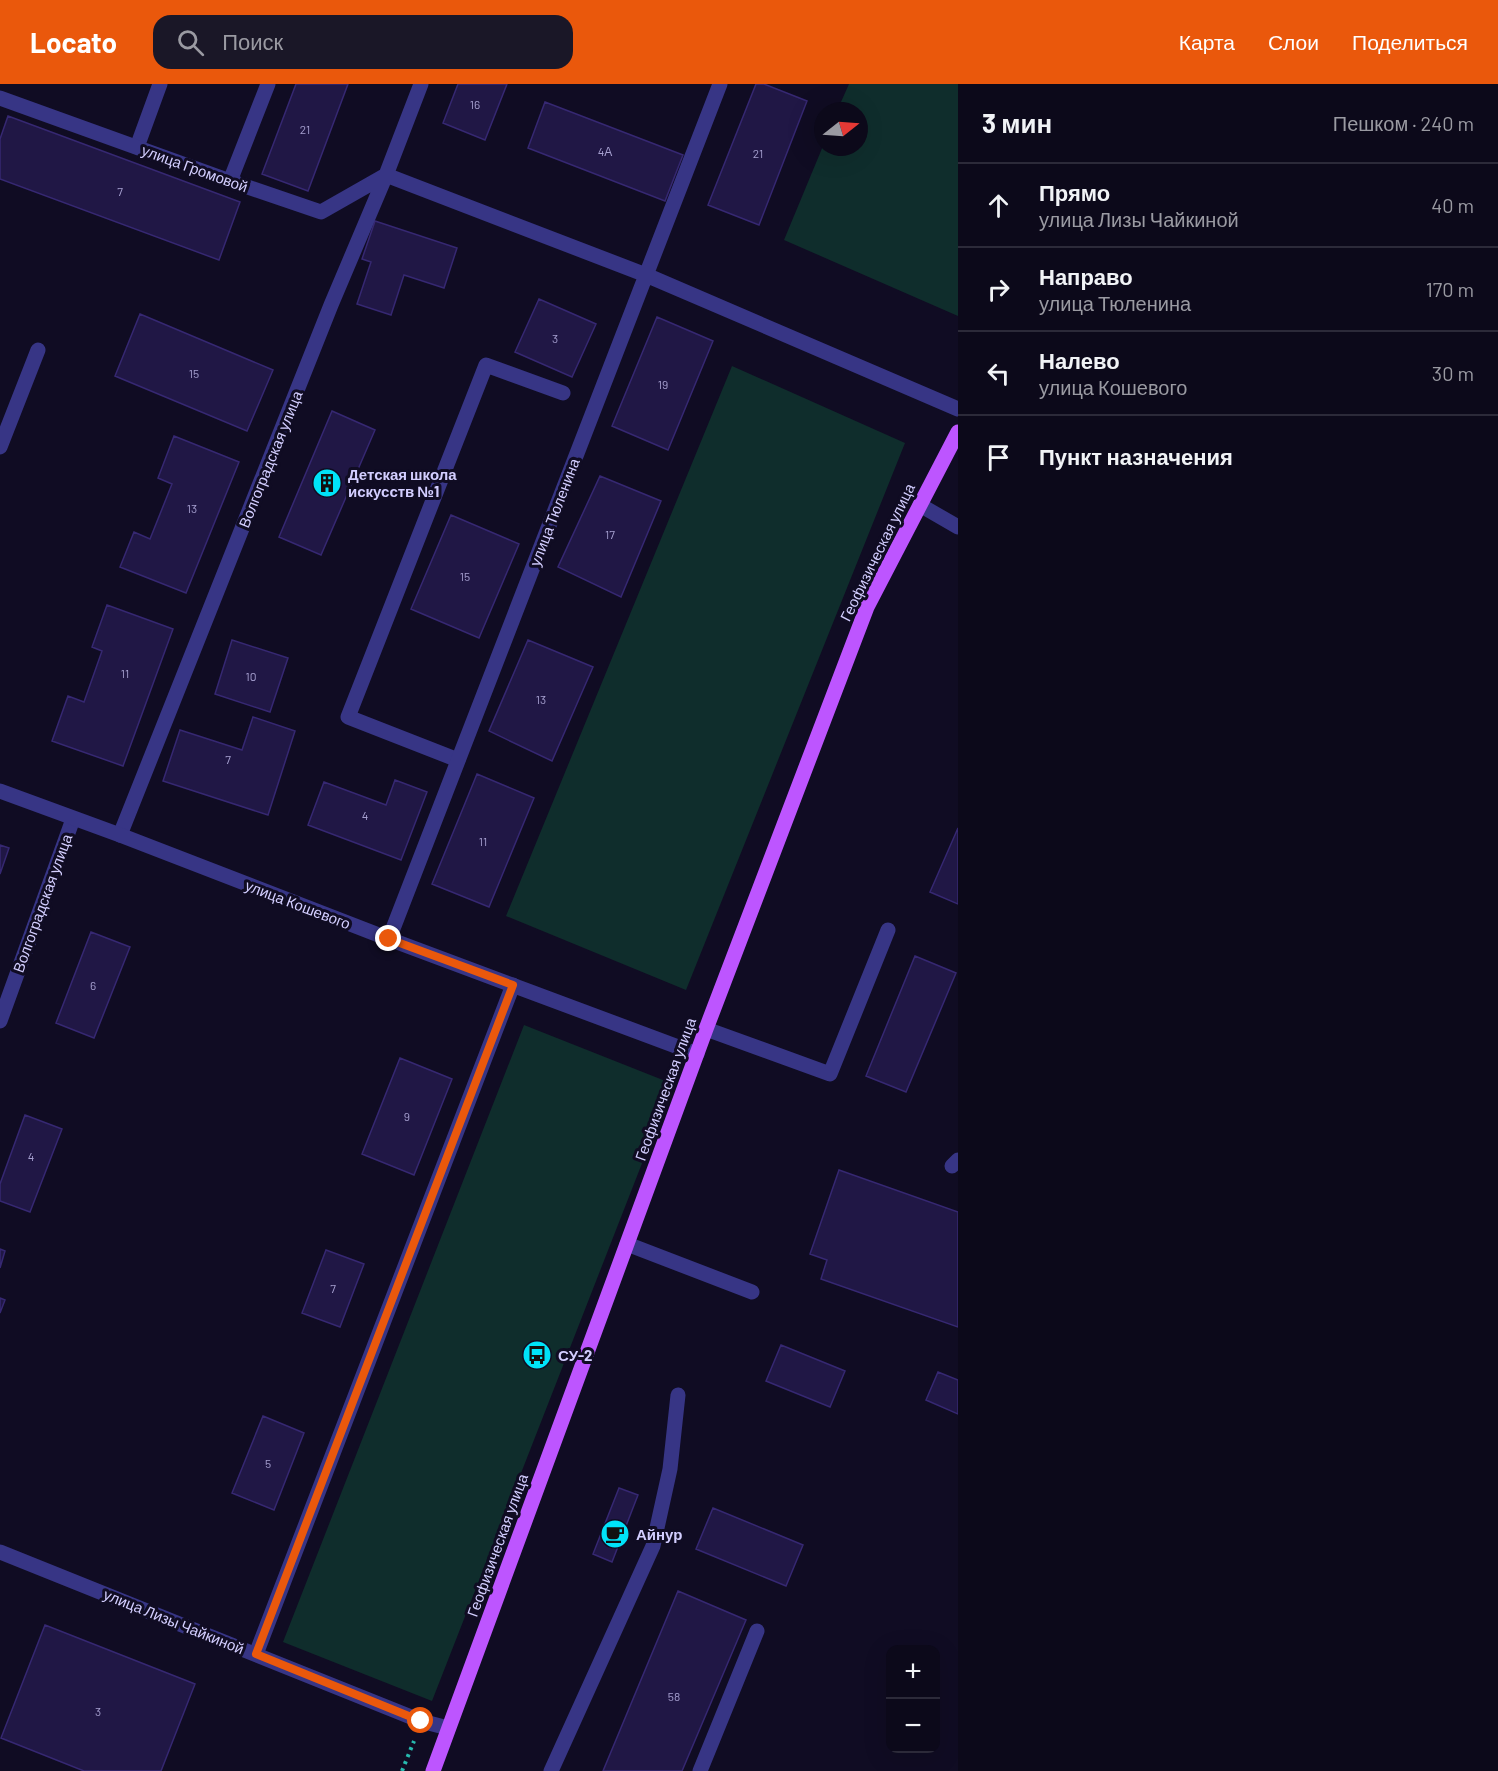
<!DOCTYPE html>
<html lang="ru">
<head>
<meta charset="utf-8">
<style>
	:root { --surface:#0c091a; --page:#1a1727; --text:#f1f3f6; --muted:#9a9aa2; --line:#2c2a39; --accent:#ea580c }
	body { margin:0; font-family:Barlow,sans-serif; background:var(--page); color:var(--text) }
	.controls { position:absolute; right:18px; bottom:18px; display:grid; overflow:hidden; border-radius:12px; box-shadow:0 6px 24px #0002 }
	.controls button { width:54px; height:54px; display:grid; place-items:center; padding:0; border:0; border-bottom:2px solid var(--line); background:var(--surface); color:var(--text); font:30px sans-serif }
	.compass { position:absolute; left:814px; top:18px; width:54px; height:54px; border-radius:50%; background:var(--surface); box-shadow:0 6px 24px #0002; rotate:73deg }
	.stop { position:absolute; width:18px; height:18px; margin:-14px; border:4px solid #ea580c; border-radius:50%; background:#fff }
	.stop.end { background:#ea580c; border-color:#fff; box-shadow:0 2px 6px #0008 }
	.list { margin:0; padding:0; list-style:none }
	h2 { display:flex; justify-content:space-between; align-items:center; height:78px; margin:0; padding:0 24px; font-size:26px }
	h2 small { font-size:20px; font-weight:400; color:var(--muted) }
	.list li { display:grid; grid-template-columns:39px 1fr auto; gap:18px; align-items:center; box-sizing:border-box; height:84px; padding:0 24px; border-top:2px solid var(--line) }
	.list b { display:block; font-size:22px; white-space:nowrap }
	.list p { margin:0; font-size:20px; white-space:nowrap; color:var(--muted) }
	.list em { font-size:20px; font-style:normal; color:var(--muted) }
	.icon { flex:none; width:33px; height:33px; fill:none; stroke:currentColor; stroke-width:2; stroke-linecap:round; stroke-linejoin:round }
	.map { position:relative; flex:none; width:958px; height:1687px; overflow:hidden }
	header { display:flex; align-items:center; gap:36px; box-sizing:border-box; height:84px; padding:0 30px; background:var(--accent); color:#fff }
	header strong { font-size:28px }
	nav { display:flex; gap:33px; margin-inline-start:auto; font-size:21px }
	.search { width:420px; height:54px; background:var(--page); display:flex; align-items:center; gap:15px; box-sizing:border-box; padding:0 21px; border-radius:18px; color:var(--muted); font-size:22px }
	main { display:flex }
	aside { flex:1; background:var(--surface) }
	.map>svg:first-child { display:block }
	.green { fill:#0f2d2c }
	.building { fill:#201745; stroke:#362872; stroke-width:1.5 }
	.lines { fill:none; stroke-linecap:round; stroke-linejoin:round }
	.path { stroke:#27baaf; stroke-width:4; stroke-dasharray:3 4.5; stroke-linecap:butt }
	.service { stroke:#373585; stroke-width:15 }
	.minor { stroke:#373585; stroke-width:15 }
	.tertiary { stroke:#373585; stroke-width:15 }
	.primary { stroke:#bd55ff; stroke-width:15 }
	.route { stroke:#ea580c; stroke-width:8 }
	.labels { text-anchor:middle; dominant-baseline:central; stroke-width:6; stroke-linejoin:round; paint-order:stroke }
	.number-label { font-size:12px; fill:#a6a0d0 }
	.street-label { font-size:15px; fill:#d3ceff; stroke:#100c23 }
	.poi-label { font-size:15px; font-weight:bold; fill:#d3ceff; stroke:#100c23; text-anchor:start }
</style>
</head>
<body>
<header>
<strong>Locato</strong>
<div class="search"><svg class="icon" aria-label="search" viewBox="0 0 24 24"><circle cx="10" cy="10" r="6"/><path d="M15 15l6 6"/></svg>Поиск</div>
<nav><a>Карта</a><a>Слои</a><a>Поделиться</a></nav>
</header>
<main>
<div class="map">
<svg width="958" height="1687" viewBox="0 0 958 1687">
	<rect width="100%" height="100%" fill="#100c23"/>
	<!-- green -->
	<path class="green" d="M849,0H958V232L784,156L823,62L859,63V27H837Z
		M732,282L905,359L686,906L506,832Z
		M524,941L673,1000L432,1617L283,1558Z"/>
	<!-- building -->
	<path class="building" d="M296,0H348L308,107L262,90Z
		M458,0H507L485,56L443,39Z
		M756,0H764L807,17L759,141L708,121Z
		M545,18L683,71L665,117L528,64Z
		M8,32L240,118L219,176L0,95V55Z
		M375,137L457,164L444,204L404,191L391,231L357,220L371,178L362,175Z
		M539,215L596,240L572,293L515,268Z
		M140,230L273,286L247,347L115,292Z
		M657,233L713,257L668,366L612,342Z
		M332,327L375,346L321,471L279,453Z
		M174,352L239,378L186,509L120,483L134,448L150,455L172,400L158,394Z
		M600,392L661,417L621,513L558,483Z
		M451,431L519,460L479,554L411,525Z
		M107,521L173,545L123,682L52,657L68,612L84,618L102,567L92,563Z
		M232,556L288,574L270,628L215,610Z
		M528,556L593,583L552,677L489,647Z
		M253,633L295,647L268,731L163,697L180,646L242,666Z
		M477,690L534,714L489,823L432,800Z
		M395,696L427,708L401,776L308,741L324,698L386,721Z
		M958,744V820L930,808Z
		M0,761L9,764L0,790Z
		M91,848L130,863L94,954L56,939Z
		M915,872L956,889L906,1008L866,992Z
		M400,974L452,995L414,1091L362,1070Z
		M25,1031L62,1045L30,1128L0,1117V1100Z
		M839,1086L958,1128V1243L821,1195L827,1176L810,1170Z
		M0,1165L5,1167L0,1184Z
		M326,1166L364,1180L340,1243L302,1229Z
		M0,1214L5,1216L0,1229Z
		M781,1261L845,1287L830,1323L766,1297Z
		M938,1288L958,1296V1330L926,1316Z
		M263,1332L304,1349L274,1426L232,1409Z
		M619,1404L638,1411L612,1478L593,1470Z
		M713,1424L803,1461L786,1502L696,1465Z
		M678,1507L746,1536L682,1687H603Z
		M45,1541L195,1600L161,1687H84L1,1654Z"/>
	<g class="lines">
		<!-- path -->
		<path class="path" d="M402,1687L414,1657"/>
		<!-- service -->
		<path class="service" d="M137,63L160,0
			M230,97L268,0
			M0,363L38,266
			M920,421L958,443
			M458,676L348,633L486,281L563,309
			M706,945L830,990L888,846
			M952,1082L958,1076
			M627,1160L752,1208
			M256,1570L513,901
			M551,1687L653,1462L670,1385L678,1311
			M700,1687L757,1547"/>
		<!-- minor -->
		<path class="minor" d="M0,14L230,97L321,128L386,91L646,191L958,325
			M120,751L331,221L386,91L421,0
			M389,855L720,0
			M0,937L73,735
			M0,1468L421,1637L448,1644"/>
		<!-- tertiary -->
		<path class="tertiary" d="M0,707L120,751L389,855L697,970"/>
		<!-- primary -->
		<path class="primary" d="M433,1687L706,945L867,523L958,348"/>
	</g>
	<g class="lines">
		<!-- route -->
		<path class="route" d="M389,855L513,901L256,1570L421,1637"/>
	</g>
	<!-- icons -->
	<defs>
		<g id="building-disc" transform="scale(1.5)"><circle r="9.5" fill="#00e3f9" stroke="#100c23"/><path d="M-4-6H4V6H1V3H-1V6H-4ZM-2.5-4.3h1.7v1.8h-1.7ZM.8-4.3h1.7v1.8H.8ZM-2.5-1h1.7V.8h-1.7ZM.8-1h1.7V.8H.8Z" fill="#111"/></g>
		<g id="bus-disc" transform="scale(1.5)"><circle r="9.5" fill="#00e3f9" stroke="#100c23"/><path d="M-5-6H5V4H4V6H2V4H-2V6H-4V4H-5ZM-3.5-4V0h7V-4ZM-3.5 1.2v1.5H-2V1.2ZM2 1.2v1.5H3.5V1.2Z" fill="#111"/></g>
		<g id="cafe-disc" transform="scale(1.5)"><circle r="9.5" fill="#00e3f9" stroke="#100c23"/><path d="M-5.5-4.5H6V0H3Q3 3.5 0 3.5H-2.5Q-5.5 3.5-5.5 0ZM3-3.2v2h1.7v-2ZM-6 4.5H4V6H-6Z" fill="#111"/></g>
	</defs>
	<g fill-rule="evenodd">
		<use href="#building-disc" x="327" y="399"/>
		<use href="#bus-disc" x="537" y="1271"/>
		<use href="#cafe-disc" x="615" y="1450"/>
	</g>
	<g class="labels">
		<!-- number labels -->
		<g class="number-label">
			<text x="475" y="20">16</text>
			<text x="305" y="45">21</text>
			<text x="605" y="67">4А</text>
			<text x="758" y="69">21</text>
			<text x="120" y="107">7</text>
			<text x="555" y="254">3</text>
			<text x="194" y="289">15</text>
			<text x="663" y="300">19</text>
			<text x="192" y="424">13</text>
			<text x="610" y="450">17</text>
			<text x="465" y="492">15</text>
			<text x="125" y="589">11</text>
			<text x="251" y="592">10</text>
			<text x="541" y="615">13</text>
			<text x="228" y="675">7</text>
			<text x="365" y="731">4</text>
			<text x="483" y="757">11</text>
			<text x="93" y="901">6</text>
			<text x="407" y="1032">9</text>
			<text x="31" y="1072">4</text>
			<text x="333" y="1204">7</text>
			<text x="268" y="1379">5</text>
			<text x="674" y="1612">58</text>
			<text x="98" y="1627">3</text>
		</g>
		<!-- street labels -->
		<g class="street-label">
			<text transform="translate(195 84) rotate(20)">улица Громовой</text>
			<text transform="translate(270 375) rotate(-68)">Волгоградская улица</text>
			<text transform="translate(554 428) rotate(-69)">улица Тюленина</text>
			<text transform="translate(877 468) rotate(-64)">Геофизическая улица</text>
			<text transform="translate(42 819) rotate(-70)">Волгоградская улица</text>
			<text transform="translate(298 820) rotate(21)">улица Кошевого</text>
			<text transform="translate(665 1005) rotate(-70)">Геофизическая улица</text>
			<text transform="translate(497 1461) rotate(-70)">Геофизическая улица</text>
			<text transform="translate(174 1537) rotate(22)">улица Лизы Чайкиной</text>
		</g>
		<!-- poi labels -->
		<g class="poi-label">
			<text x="348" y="390">Детская школа<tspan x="348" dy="17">искусств №1</tspan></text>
			<text x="558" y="1271">СУ-2</text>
			<text x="636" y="1450">Айнур</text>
		</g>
	</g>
</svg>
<div class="controls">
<button>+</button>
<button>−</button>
</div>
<svg class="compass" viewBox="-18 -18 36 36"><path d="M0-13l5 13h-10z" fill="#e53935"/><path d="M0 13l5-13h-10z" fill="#9a9aa2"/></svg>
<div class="stop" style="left:421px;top:1637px"></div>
<div class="stop end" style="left:389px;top:855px"></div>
</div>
<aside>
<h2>3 мин<small>Пешком · 240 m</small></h2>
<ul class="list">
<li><svg class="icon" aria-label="ahead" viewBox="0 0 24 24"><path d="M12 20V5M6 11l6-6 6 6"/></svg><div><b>Прямо</b><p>улица Лизы Чайкиной</p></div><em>40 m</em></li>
<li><svg class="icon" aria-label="right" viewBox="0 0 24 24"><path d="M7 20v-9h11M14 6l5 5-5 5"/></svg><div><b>Направо</b><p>улица Тюленина</p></div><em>170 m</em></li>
<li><svg class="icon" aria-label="left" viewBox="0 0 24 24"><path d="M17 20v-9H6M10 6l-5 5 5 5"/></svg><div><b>Налево</b><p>улица Кошевого</p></div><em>30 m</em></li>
<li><svg class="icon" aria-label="arrive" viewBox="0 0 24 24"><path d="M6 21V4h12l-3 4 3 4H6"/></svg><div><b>Пункт назначения</b></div></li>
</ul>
</aside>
</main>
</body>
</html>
